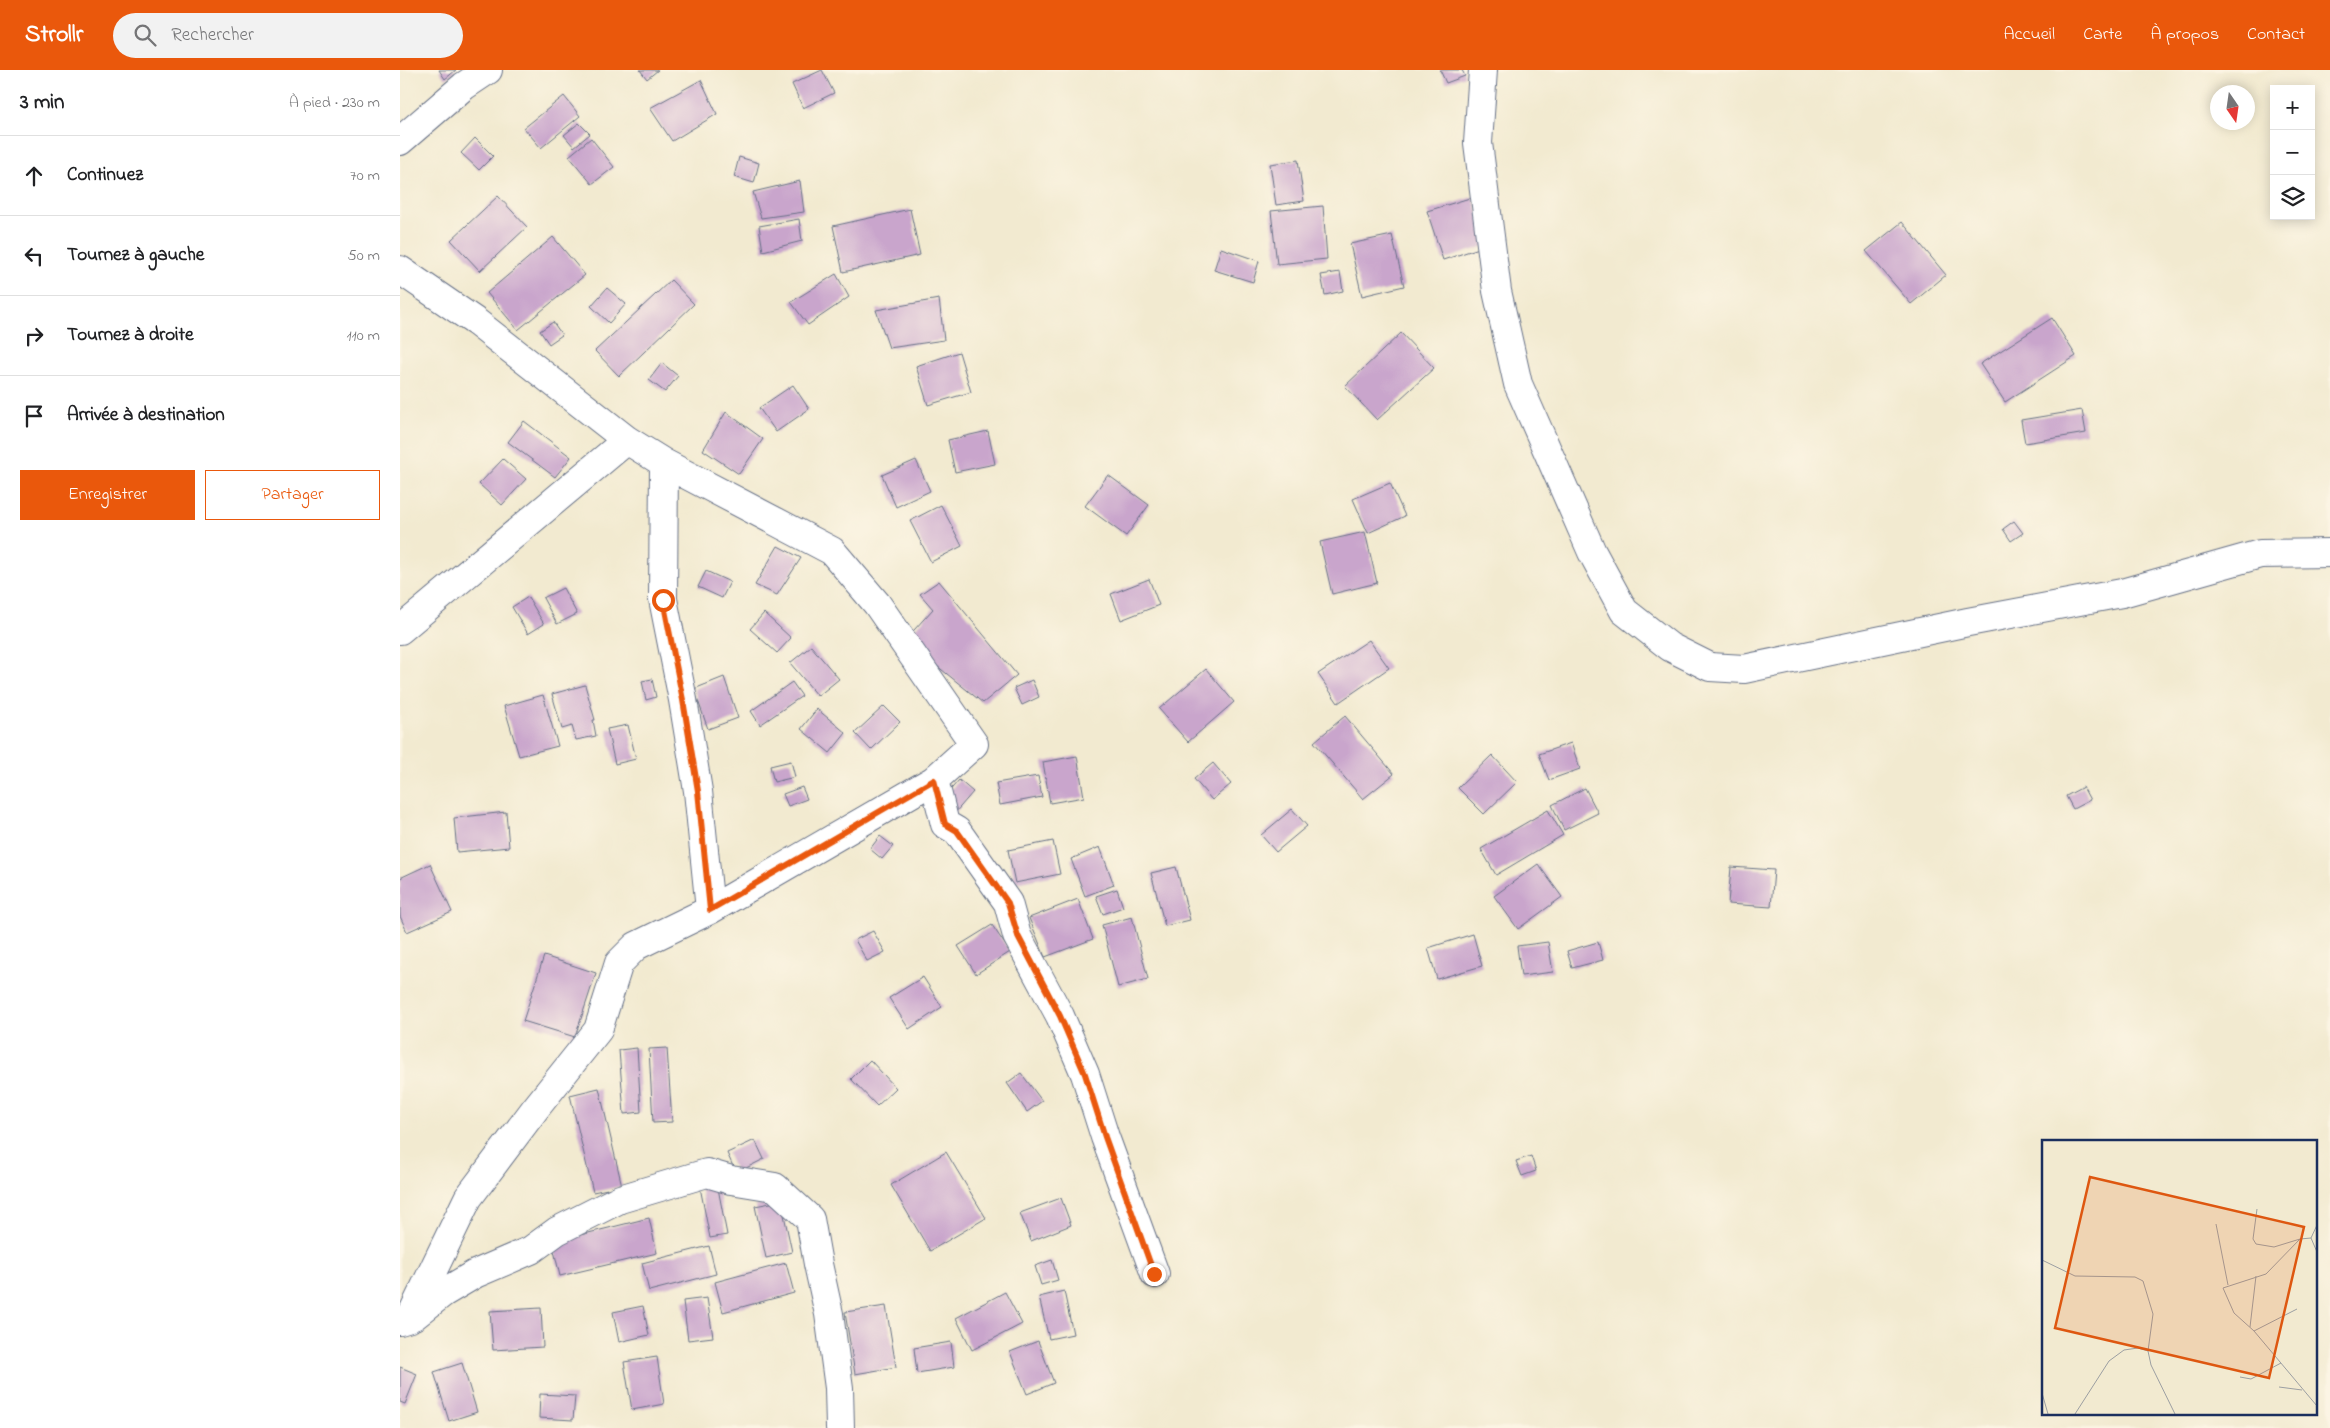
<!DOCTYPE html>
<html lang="fr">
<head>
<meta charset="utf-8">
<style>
	:root { --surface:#fff; --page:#f2f2f2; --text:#202124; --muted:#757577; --line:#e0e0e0; --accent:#ea580c }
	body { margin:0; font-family:"Indie Flower",sans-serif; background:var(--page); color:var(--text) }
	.controls { position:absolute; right:15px; top:15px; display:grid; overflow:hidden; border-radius:0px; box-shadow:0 2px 12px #0003 }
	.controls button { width:45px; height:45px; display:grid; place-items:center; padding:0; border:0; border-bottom:1px solid var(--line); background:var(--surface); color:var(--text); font:25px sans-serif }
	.compass { position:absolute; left:1810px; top:15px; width:45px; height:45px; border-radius:50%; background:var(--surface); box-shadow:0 2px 12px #0003; rotate:167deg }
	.stop { position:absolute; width:15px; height:15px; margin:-11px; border:4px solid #ea580c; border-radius:50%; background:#fff }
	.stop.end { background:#ea580c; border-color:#fff; box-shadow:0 1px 5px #0008 }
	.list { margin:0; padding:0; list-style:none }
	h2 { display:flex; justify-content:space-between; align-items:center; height:65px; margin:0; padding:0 20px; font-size:21px }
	h2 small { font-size:16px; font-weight:400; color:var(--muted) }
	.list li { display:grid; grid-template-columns:32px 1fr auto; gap:15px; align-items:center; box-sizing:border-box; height:80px; padding:0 20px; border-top:1px solid var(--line) }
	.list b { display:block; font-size:19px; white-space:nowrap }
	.list em { font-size:16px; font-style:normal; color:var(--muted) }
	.actions { display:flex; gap:10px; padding:15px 20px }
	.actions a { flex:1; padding:11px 0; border:1px solid var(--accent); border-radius:0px; text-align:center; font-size:18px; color:var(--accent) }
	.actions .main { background:var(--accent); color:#fff }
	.icon { flex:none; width:28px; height:28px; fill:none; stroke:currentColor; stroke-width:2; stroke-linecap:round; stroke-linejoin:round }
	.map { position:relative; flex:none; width:1930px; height:1358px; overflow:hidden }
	header { display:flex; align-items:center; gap:30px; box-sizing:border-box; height:70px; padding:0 25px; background:var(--accent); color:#fff }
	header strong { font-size:24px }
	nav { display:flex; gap:28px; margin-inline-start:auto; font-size:18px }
	.search { width:350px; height:45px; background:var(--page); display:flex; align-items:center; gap:12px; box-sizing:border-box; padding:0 18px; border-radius:28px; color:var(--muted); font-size:19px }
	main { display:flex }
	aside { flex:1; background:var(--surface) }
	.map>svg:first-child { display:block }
	.building { fill:#c9a5cc }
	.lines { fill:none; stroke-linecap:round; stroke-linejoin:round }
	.street-casing { stroke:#667086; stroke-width:30 }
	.street { stroke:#fff; stroke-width:28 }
	.route { stroke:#ea580c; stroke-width:6 }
	.inset-road { fill:none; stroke:#9c9fa2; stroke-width:1 }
	.view { fill:#de5710; fill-opacity:0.15; stroke:#de5710; stroke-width:2.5 }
	.inset-edge { fill:none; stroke:#1b2f5e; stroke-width:2.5 }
</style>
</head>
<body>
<header>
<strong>Strollr</strong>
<div class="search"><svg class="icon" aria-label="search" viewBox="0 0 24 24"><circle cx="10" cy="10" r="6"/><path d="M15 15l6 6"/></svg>Rechercher</div>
<nav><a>Accueil</a><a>Carte</a><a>À propos</a><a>Contact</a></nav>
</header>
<main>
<aside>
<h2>3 min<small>À pied · 230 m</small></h2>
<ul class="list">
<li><svg class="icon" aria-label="ahead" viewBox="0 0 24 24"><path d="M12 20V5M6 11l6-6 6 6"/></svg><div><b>Continuez</b></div><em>70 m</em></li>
<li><svg class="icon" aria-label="left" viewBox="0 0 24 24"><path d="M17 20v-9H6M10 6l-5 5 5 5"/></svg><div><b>Tournez à gauche</b></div><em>50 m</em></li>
<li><svg class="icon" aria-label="right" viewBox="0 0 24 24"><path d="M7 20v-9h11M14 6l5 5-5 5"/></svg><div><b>Tournez à droite</b></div><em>110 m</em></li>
<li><svg class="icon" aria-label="arrive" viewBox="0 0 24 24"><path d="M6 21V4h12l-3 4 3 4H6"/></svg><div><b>Arrivée à destination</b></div></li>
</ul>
<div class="actions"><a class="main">Enregistrer</a><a>Partager</a></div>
</aside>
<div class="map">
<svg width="1930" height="1358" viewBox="0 0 1930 1358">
	<rect width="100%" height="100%" fill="#fcf5e5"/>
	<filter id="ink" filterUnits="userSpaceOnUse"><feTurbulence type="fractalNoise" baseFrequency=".02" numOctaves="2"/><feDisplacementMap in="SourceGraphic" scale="10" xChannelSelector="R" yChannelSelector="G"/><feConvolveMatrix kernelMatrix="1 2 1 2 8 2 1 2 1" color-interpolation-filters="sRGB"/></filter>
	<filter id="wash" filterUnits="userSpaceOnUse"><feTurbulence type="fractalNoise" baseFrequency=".0096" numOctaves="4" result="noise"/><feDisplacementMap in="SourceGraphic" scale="20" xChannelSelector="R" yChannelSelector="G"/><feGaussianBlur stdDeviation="1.12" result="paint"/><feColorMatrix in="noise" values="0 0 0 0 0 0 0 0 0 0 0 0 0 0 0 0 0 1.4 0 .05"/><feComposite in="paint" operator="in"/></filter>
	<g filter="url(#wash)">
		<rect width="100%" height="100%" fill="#f2ead0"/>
		<g id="blocks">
			<!-- building -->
			<path class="building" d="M39,0H56L45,9Z
				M240,0H258L247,9Z
				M422,0L434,23L403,38L392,14Z
				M1040,0H1062L1065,6L1046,13Z
				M301,10L317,44L272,71L250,38Z
				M164,26L180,46L141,78L124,58Z
				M179,53L190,64L174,77L164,65Z
				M75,68L93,86L79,100L61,83Z
				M191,68L214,97L192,114L169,86Z
				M339,87L359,93L354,113L334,107Z
				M898,90L904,131L876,135L870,94Z
				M400,111L404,142L361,148L353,122Z
				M98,126L127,157L80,201L51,170Z
				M1073,127L1088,175L1043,190L1027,141Z
				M923,136L927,189L877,194L871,141Z
				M510,139L520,185L443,202L433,156Z
				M399,149L402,171L363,181L359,156Z
				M1502,152L1546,205L1511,234L1466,181Z
				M992,165L1004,216L962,226L950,174Z
				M153,167L185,205L118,260L87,223Z
				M821,178L859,191L853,212L814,200Z
				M940,202L943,221L925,225L921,205Z
				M436,204L449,227L408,255L391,232Z
				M271,210L294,234L219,306L195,281Z
				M207,218L226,234L209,253L191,236Z
				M539,229L544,270L489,278L476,240Z
				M1652,248L1676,286L1605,332L1580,294Z
				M153,252L162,265L149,274L140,261Z
				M1001,263L1034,298L977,350L945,316Z
				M559,282L571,322L528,335L516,296Z
				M262,293L278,306L265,322L249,310Z
				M393,315L409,339L376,362L359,338Z
				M1682,340L1686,363L1625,373L1621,350Z
				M326,342L363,369L339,404L303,380Z
				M124,351L171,387L155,407L108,372Z
				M588,361L595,394L555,402L548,370Z
				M103,389L126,409L102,435L79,414Z
				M516,390L530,421L496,437L482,405Z
				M708,405L749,435L726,466L685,436Z
				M990,413L1005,446L968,463L953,429Z
				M541,435L562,476L531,492L510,451Z
				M1614,451L1623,463L1611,471L1603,459Z
				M965,462L977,513L932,524L920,472Z
				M378,476L401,488L377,525L355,515Z
				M306,501L330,512L322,528L298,517Z
				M749,509L759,535L721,550L711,524Z
				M539,511L617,605L583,633L505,570L533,539L520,524Z
				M163,518L177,544L157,554L143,528Z
				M128,527L144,554L128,564L112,537Z
				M364,543L391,568L377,583L350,559Z
				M969,570L989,598L938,633L918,604Z
				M411,576L439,609L418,626L390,593Z
				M806,599L834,632L788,672L759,639Z
				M324,607L338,648L308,659L294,619Z
				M252,609L256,627L246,630L242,611Z
				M632,610L639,627L622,635L614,618Z
				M392,612L402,626L360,655L351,641Z
				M185,615L195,650H193L196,666L176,670L172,656L162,659L152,624Z
				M143,625L158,676L119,686L104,636Z
				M484,636L500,652L471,680L455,663Z
				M417,639L446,663L430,683L401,659Z
				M945,646L994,704L963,729L914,672Z
				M228,655L236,689L215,694L207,659Z
				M1171,673L1180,699L1149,710L1139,684Z
				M1092,685L1117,712L1084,744L1058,718Z
				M677,686L684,727L650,733L643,692Z
				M391,691L395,707L374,712L370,696Z
				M813,693L831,714L812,730L794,709Z
				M638,706L642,727L600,735L596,713Z
				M559,710L573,722L554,744L540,732Z
				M402,717L407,729L388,736L383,724Z
				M1683,717L1690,730L1673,739L1666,726Z
				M1185,718L1198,743L1164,760L1152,735Z
				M892,739L907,756L876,782L861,765Z
				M1148,740L1163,765L1096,805L1081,779Z
				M106,742L109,777L57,782L54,748Z
				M480,766L493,776L482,789L470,779Z
				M653,771L660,804L615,813L608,780Z
				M700,777L714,815L685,826L671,789Z
				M30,794L52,842L7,862L0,846V808Z
				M1138,794L1162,827L1118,859L1094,826Z
				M776,797L790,850L765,856L751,803Z
				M1331,797L1374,800L1371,837L1328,834Z
				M717,819L723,837L703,844L696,826Z
				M678,829L693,869L645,887L629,848Z
				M732,847L748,909L718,917L702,855Z
				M592,855L610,882L576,904L558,876Z
				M473,861L485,882L467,891L455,870Z
				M1073,864L1082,896L1037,909L1028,878Z
				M1148,872L1153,902L1121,906L1117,876Z
				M1198,872L1203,890L1172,898L1167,881Z
				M144,886L196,903L175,967L123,951Z
				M523,907L542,937L509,959L489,928Z
				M237,978L241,1042L224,1044L219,980Z
				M267,978L272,1052L253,1053L249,979Z
				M470,990L496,1018L477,1036L451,1009Z
				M621,1003L642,1031L627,1042L607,1013Z
				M199,1018L222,1116L193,1122L170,1025Z
				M355,1070L364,1089L336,1103L327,1083Z
				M546,1082L586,1148L530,1181L491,1115Z
				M1131,1086L1136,1101L1122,1106L1116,1091Z
				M317,1113L327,1165L310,1168L300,1117Z
				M661,1128L671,1155L631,1171L620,1143Z
				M381,1131L392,1182L366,1188L355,1136Z
				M249,1148L257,1183L160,1206L152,1172Z
				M309,1176L316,1204L249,1221L242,1193Z
				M652,1190L658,1210L641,1215L635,1196Z
				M386,1193L394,1223L323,1242L315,1212Z
				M664,1221L673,1264L649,1269L639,1227Z
				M605,1222L622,1254L572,1280L556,1248Z
				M307,1228L313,1267L288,1270L283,1231Z
				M243,1236L249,1265L219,1272L213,1242Z
				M486,1236L496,1297L455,1304L445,1242Z
				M141,1238L143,1277L93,1280L90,1241Z
				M638,1271L654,1313L627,1324L610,1282Z
				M551,1272L554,1297L517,1303L514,1278Z
				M257,1287L264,1334L232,1340L224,1292Z
				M62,1293L77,1342L49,1351L34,1302Z
				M0,1297L17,1304L5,1334L0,1332Z
				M140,1324L175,1326L173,1350L139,1348Z"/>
		</g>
	</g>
	<g filter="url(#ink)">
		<use href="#blocks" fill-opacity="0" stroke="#667086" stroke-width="1"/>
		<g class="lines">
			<!-- street casing -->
			<g class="street-casing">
				<path id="street" d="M1083,0L1078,73L1097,221L1118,314L1192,482L1224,541L1270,577L1310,597L1344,599L1568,552L1722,523L1860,484L1930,483
					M0,71L64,16L88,0
					M0,200L76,252L227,370L264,393L432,481L477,534L574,674L534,710L310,840L236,876L219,893L198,960L135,1039L68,1128L10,1248L0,1251
					M264,393L263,529L283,630L298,721L310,840
					M0,560L227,370
					M534,710L545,754L557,761L608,833L617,866L660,946L685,1004L705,1067L755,1204
					M14,1246L43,1223L75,1204L131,1180L157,1161L220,1129L307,1103L331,1110L375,1117L410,1149L418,1194L429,1244L439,1318L440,1358"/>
			</g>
			<!-- street -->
			<use href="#street" class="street"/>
		</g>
	</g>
	<g class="lines" filter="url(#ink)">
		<!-- route -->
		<path class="route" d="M263,530L283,630L298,721L310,840L534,710L545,754L557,761L608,833L618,866L660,946L685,1004L705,1067L754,1204"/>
	</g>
	<!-- overview -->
	<g transform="translate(1642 1070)">
		<rect width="275" height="275" fill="#f2ead0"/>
		<path class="inset-road" d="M215,69L211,99L214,104L232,107L258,99M174,84L186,145M275,85L269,98L275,112M269,98L258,99L224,134L181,148L192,173L212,191L275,266M0,120L33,136L93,137L101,141L111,174L106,211M208,187L214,136M212,191L255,169M198,237L209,239L239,223M237,247L260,250M0,253L6,274M33,274L67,221L82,210L96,208L106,211L109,225L133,274"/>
		<path class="view" d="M48,37L262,87L227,238L13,188Z"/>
		<rect width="275" height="275" class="inset-edge"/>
	</g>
</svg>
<div class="controls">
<button>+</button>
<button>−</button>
<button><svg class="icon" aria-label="layers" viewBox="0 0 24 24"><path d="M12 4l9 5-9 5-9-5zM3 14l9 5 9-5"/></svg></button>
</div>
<svg class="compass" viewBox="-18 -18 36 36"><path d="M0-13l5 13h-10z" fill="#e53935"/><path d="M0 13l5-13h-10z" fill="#757577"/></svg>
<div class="stop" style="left:263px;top:530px"></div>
<div class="stop end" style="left:754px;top:1204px"></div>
</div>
</main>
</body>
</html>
